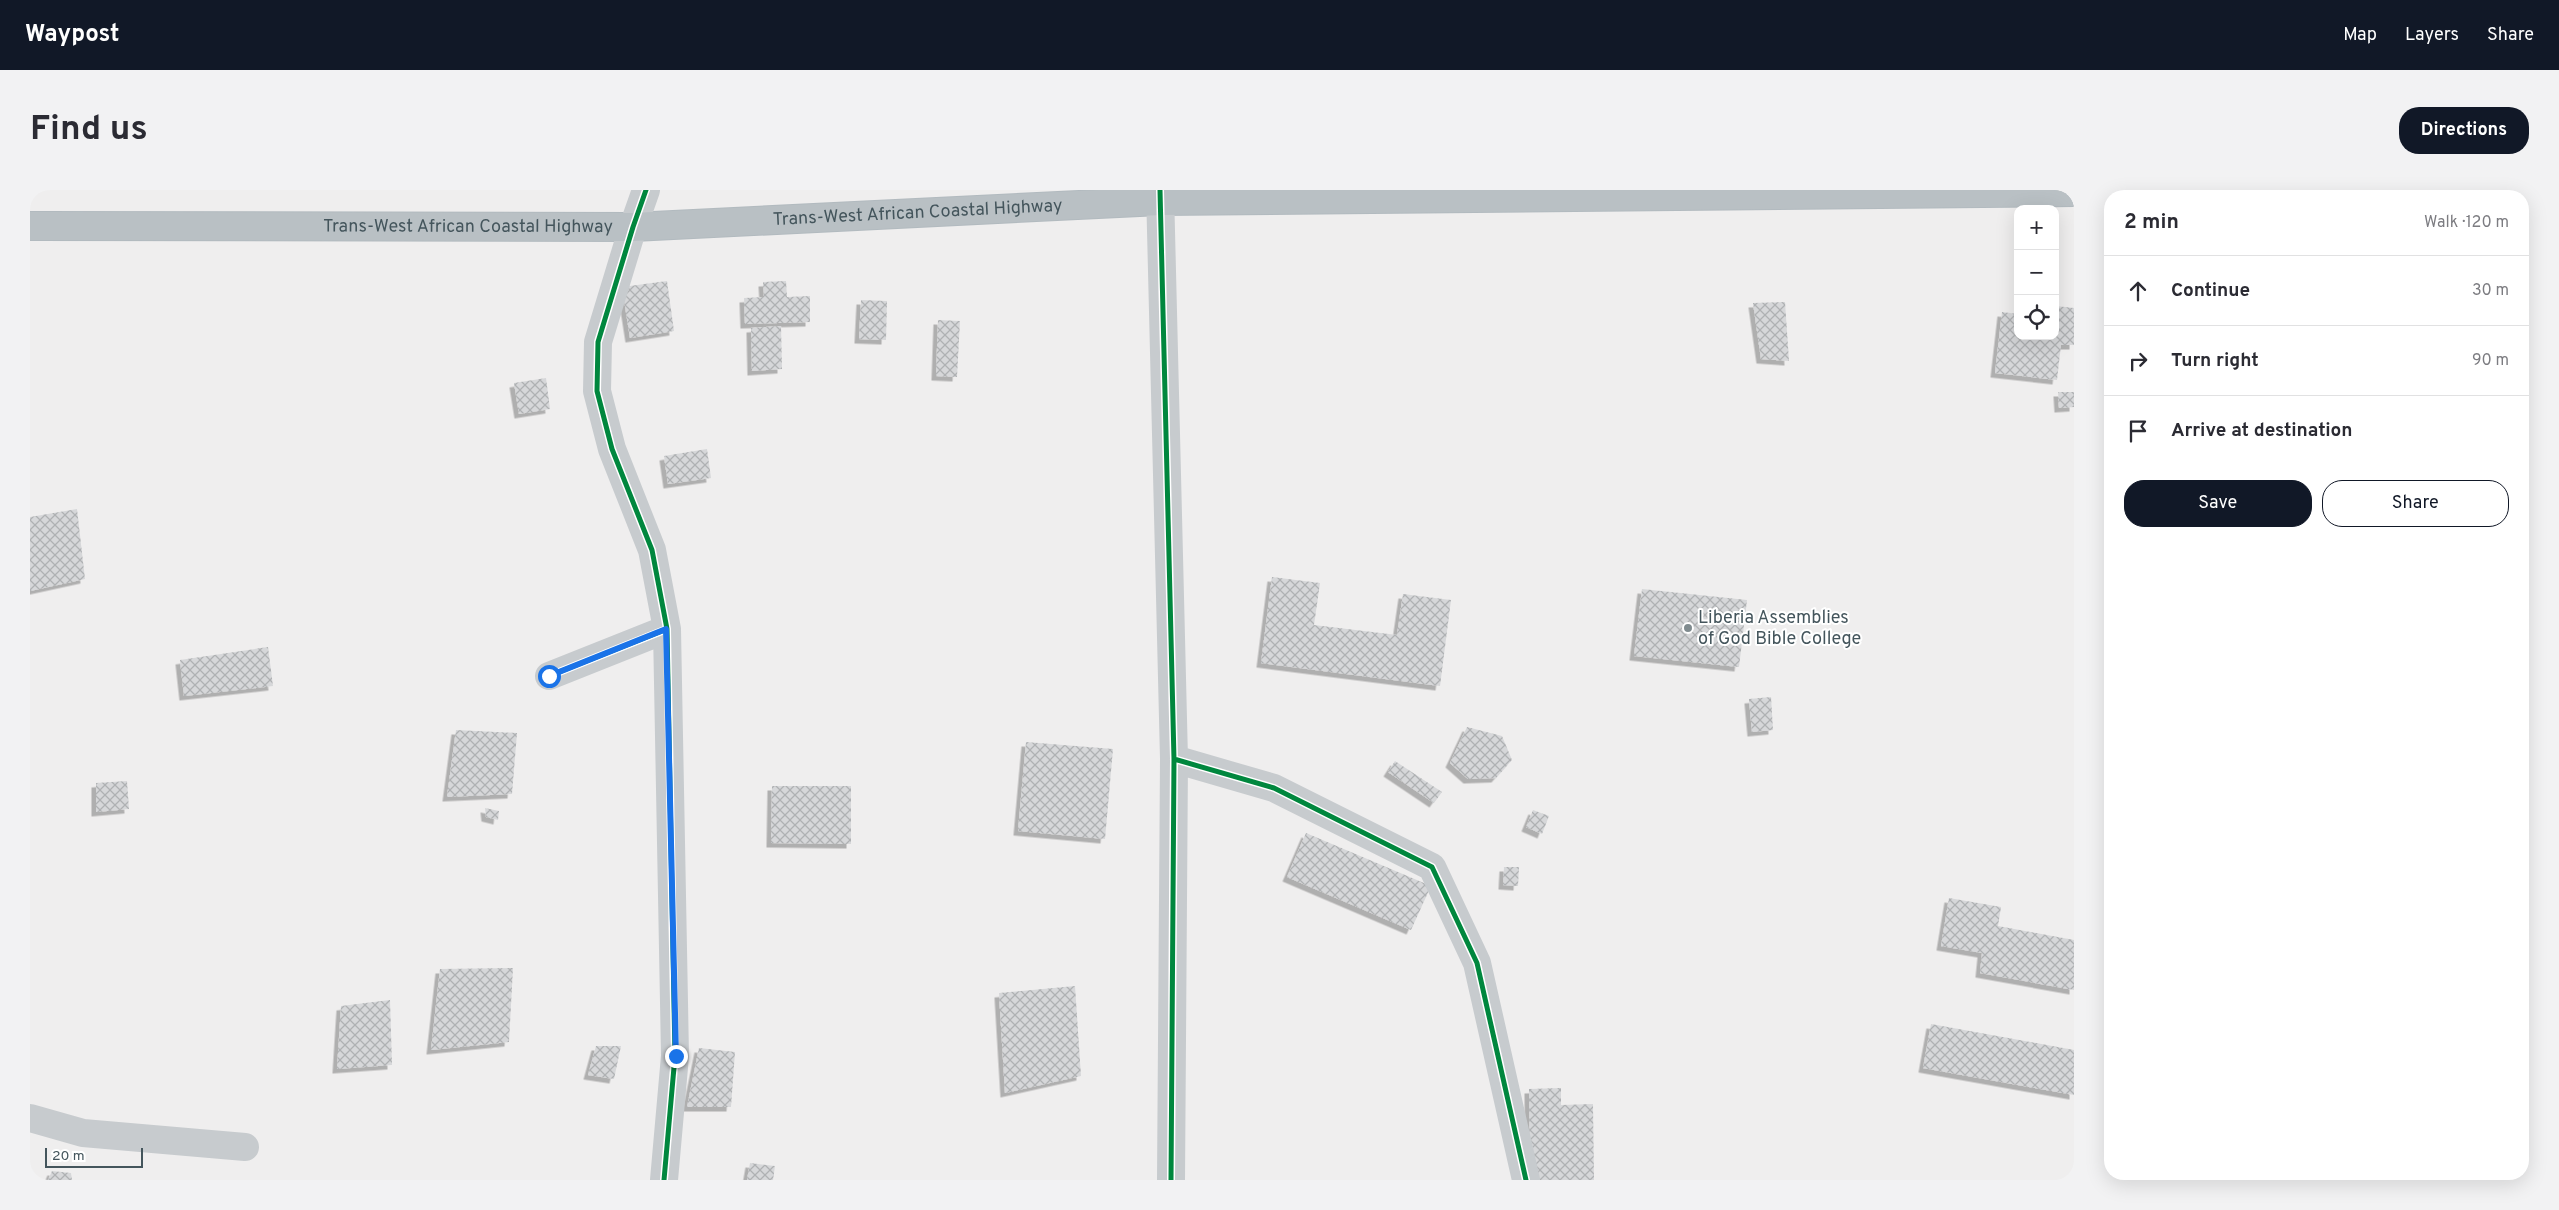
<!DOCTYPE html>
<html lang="en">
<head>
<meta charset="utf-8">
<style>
	:root { --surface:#fff; --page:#f2f2f3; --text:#2b2b33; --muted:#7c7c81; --line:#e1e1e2; --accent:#111827 }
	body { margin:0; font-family:Overpass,sans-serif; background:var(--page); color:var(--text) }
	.controls { position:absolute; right:15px; top:15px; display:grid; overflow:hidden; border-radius:10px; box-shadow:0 5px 20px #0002 }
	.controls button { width:45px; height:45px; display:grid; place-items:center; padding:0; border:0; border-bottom:1px solid var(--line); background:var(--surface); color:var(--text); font:25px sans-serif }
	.scale { position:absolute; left:15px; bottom:12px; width:98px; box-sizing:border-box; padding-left:5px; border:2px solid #44555c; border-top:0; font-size:14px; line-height:18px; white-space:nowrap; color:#44555c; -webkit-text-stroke:4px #fff; paint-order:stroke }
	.stop { position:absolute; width:15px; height:15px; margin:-11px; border:4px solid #1a73e8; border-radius:50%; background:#fff }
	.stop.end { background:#1a73e8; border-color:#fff; box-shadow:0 1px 5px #0008 }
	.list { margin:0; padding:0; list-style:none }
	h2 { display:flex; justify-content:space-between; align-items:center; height:65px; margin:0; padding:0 20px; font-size:21px }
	h2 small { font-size:16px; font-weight:400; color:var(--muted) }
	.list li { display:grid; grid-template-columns:32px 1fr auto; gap:15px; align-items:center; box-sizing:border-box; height:70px; padding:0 20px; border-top:1px solid var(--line) }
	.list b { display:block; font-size:19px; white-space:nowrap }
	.list em { font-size:16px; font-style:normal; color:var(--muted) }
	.actions { display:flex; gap:10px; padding:15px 20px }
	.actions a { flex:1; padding:11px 0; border:1px solid var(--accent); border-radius:20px; text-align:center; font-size:18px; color:var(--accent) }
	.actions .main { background:var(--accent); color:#fff }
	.icon { flex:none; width:28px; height:28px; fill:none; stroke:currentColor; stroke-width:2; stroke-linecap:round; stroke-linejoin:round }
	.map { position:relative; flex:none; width:2044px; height:990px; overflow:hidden; border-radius:20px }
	header { display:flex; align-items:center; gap:30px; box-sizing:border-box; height:70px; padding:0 25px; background:var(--accent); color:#fff }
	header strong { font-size:24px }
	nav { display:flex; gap:28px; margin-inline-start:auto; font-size:18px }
	.intro { display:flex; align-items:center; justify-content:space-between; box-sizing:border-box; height:120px; padding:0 30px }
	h1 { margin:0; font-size:35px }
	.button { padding:12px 22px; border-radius:20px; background:var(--accent); color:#fff; font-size:18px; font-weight:700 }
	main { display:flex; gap:30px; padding:0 30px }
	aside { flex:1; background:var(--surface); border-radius:20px; box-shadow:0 5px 20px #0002 }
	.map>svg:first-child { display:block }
	.building { fill:url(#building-cross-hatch); filter:url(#shadow) }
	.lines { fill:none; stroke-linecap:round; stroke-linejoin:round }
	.highway-casing { stroke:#b2babf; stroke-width:30 }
	.minor { stroke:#c7cbce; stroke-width:28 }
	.highway { stroke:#b9c0c4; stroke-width:28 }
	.cycleway-casing { stroke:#fff; stroke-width:8 }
	.cycleway { stroke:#00873e; stroke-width:5 }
	.route { stroke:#1a73e8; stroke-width:6 }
	.poi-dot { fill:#808b8f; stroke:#fff; stroke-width:2 }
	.labels { text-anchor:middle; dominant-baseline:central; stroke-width:4; stroke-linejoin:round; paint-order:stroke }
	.street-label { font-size:18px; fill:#44555c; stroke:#fff }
	.poi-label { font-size:18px; fill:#44555c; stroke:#fff; text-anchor:start }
</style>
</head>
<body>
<header>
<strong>Waypost</strong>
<nav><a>Map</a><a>Layers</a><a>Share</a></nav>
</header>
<div class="intro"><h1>Find us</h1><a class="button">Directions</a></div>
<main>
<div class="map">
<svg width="2044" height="990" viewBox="0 0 2044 990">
	<defs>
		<pattern id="building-cross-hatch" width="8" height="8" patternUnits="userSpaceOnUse" patternTransform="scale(1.25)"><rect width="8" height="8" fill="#d6d7d9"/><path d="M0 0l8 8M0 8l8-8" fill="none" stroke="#afb1b3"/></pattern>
		<filter id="shadow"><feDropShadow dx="-4.5" dy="4.5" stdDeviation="0" flood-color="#0004"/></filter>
	</defs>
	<rect width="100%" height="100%" fill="#efeeee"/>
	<!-- building -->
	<path class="building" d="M637,91L644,141L600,148L592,97Z
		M756,91L757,107L780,106V132L715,134L714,108L734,107L733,92Z
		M831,110L857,111L856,150L829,149Z
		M1755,112L1759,171L1731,169L1723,113Z
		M2026,116L2044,118V155H2031L2027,190L1965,183L1972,122L1988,124V146H2025V129H2028Z
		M908,130L930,131L927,187L906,186Z
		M751,136L752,179L722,181L721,138Z
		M516,188L520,219L489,224L484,193Z
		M2028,202H2044V217L2029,218Z
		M677,259L681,288L638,294L634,266Z
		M47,319L55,389L0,401V327Z
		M1242,387L1290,393L1284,435L1367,445L1373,404L1421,410L1410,496L1231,473Z
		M1612,399L1717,410L1709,477L1604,466Z
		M238,457L243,496L154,506L150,470Z
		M1741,507L1743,540L1722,542L1719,509Z
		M1437,537L1472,546L1482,570L1466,588L1438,589L1420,573Z
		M426,540L487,543L482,604L417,607Z
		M996,552L1083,559L1075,649L988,641Z
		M1365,571L1412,602L1404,613L1358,582Z
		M97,591L99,619L66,622V593Z
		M742,596H821V654L741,653Z
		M455,618L469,621L468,630L456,627Z
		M1503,620L1519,626L1512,644L1496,637Z
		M1276,643L1401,696L1381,740L1257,687Z
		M1474,677H1489L1488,696L1473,695Z
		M1919,708L1971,717L1968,736L2044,750V800L1950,783L1952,763L1911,756Z
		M483,778L479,852L401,860L410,779Z
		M1045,796L1051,886L975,903L969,803Z
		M360,810L362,875L307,879L311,816Z
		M1901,834L2044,860V905L1893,878Z
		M566,856H591L584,889L558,885Z
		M669,858L705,862L701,917H657Z
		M1531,898V915L1563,914L1564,990H1500L1499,899Z
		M720,973L745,976L743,990H717Z
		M22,981L41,983L42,990H18Z"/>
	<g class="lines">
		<!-- highway casing -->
		<g class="highway-casing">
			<g id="highway">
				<path id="s1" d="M0,36L603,37L1130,11L2044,2"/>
			</g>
		</g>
		<!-- minor -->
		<path class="minor" d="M1130,0L1144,569L1141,990
			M519,486L637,439L622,360L582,259L567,201L568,152L603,37L616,0
			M1144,569L1244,598L1402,677L1447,773L1496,990
			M0,928L53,943L215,957
			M634,990L645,866L637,439"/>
		<!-- highway -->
		<use href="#highway" class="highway"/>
		<!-- cycleway casing -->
		<g class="cycleway-casing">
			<path id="cycleway" d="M1130,0L1144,569L1141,990
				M519,486L637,439L622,360L582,259L567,201L568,152L603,37L616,0
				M1144,569L1244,598L1402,677L1447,773L1496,990
				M634,990L645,866L637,439"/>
		</g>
		<!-- cycleway -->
		<use href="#cycleway" class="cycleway"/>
	</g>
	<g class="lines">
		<!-- route -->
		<path class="route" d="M519,486L636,439L646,866"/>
	</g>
	<!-- markers -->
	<circle class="poi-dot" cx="1658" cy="438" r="5"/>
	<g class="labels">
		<!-- street labels -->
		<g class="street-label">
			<text stroke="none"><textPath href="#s1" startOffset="888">Trans-West African Coastal Highway</textPath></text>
			<text stroke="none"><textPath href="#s1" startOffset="438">Trans-West African Coastal Highway</textPath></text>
		</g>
		<!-- poi labels -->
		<g class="poi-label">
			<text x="1668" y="428">Liberia Assemblies<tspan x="1668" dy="21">of God Bible College</tspan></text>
		</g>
	</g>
</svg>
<div class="controls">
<button>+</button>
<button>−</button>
<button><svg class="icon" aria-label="locate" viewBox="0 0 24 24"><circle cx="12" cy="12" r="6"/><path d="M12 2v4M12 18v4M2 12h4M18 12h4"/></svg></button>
</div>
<div class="scale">20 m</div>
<div class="stop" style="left:519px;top:486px"></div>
<div class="stop end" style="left:646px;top:866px"></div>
</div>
<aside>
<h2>2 min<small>Walk · 120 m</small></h2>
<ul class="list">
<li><svg class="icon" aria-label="ahead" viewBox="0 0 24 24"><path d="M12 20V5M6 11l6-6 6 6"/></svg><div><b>Continue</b></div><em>30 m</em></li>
<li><svg class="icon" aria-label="right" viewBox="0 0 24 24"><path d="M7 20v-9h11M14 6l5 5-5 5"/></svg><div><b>Turn right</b></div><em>90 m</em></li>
<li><svg class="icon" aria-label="arrive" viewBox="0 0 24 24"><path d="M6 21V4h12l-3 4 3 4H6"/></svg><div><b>Arrive at destination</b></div></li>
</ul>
<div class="actions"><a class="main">Save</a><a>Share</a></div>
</aside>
</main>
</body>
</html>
